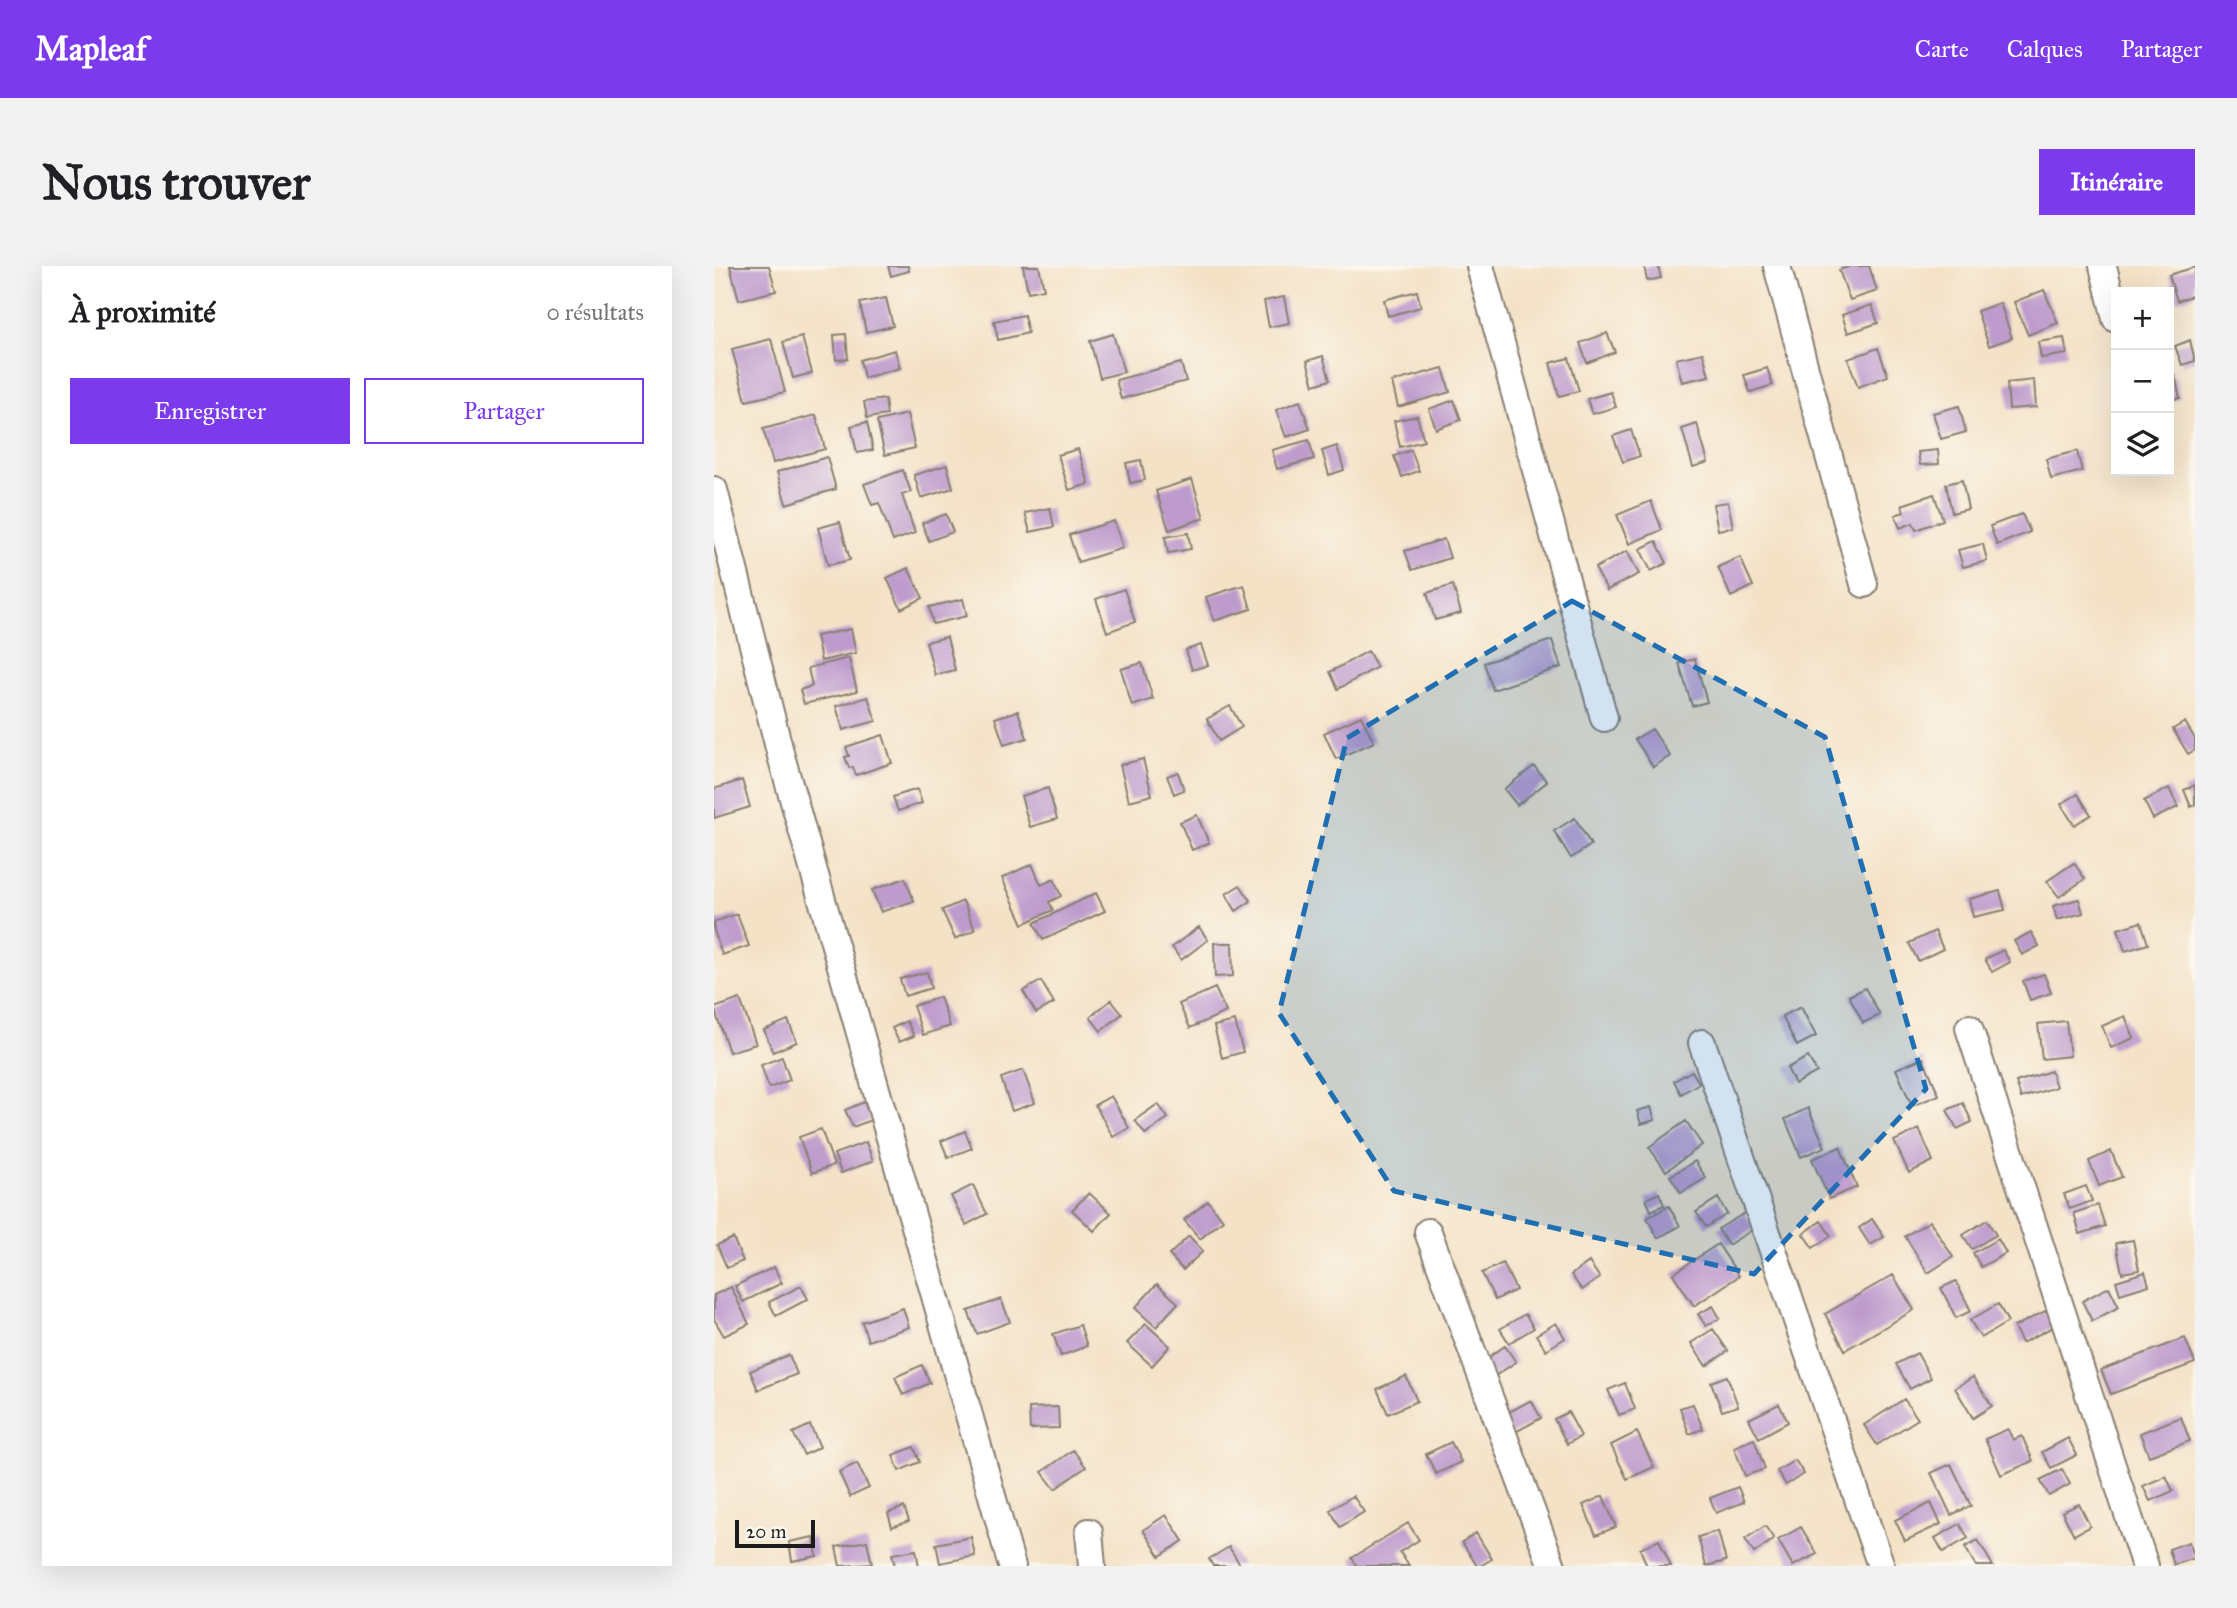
<!DOCTYPE html>
<html lang="fr">
<head>
<meta charset="utf-8">
<style>
	:root { --surface:#fff; --page:#f2f2f2; --text:#202124; --muted:#757577; --line:#e0e0e0; --accent:#7c3aed }
	body { margin:0; font-family:"IM FELL Great Primer",serif; background:var(--page); color:var(--text) }
	.controls { position:absolute; right:21px; top:21px; display:grid; overflow:hidden; border-radius:0px; box-shadow:0 7px 28px #0002 }
	.controls button { width:63px; height:63px; display:grid; place-items:center; padding:0; border:0; border-bottom:2px solid var(--line); background:var(--surface); color:var(--text); font:35px sans-serif }
	.scale { position:absolute; left:21px; bottom:18px; width:80px; box-sizing:border-box; padding-left:7px; border:4px solid #1c1c1c; border-top:0; font-size:19px; line-height:24px; white-space:nowrap; color:#1c1c1c; -webkit-text-stroke:5px #fbf7ec; paint-order:stroke }
	.list { margin:0; padding:0; list-style:none }
	h2 { display:flex; justify-content:space-between; align-items:center; height:91px; margin:0; padding:0 28px; font-size:30px }
	h2 small { font-size:23px; font-weight:400; color:var(--muted) }
	.actions { display:flex; gap:14px; padding:21px 28px }
	.actions a { flex:1; padding:16px 0; border:2px solid var(--accent); border-radius:0px; text-align:center; font-size:24px; color:var(--accent) }
	.actions .main { background:var(--accent); color:#fff }
	.icon { flex:none; width:38px; height:38px; fill:none; stroke:currentColor; stroke-width:2; stroke-linecap:round; stroke-linejoin:round }
	.map { position:relative; flex:none; width:1481px; height:1300px; overflow:hidden; border-radius:0px }
	header { display:flex; align-items:center; gap:42px; box-sizing:border-box; height:98px; padding:0 35px; background:var(--accent); color:#fff }
	header strong { font-size:33px }
	nav { display:flex; gap:38px; margin-inline-start:auto; font-size:24px }
	.intro { display:flex; align-items:center; justify-content:space-between; box-sizing:border-box; height:168px; padding:0 42px }
	h1 { margin:0; font-size:49px }
	.button { padding:18px 32px; border-radius:0px; background:var(--accent); color:#fff; font-size:24px; font-weight:700 }
	main { display:flex; gap:42px; padding:0 42px }
	aside { flex:1; background:var(--surface); border-radius:0px; box-shadow:0 7px 28px #0002 }
	.map>svg:first-child { display:block }
	.building { fill:#be9bcd }
	.lines { fill:none; stroke-linecap:round; stroke-linejoin:round }
	.minor-casing { stroke:#887f72; stroke-width:30 }
	.minor { stroke:#fff; stroke-width:26 }
	.marked { fill:#1f6fb2; fill-opacity:0.2; stroke:#1f6fb2; stroke-width:5; stroke-dasharray:14 9; stroke-linejoin:round }
</style>
</head>
<body>
<header>
<strong>Mapleaf</strong>
<nav><a>Carte</a><a>Calques</a><a>Partager</a></nav>
</header>
<div class="intro"><h1>Nous trouver</h1><a class="button">Itinéraire</a></div>
<main>
<aside>
<h2>À proximité<small>0 résultats</small></h2>
<ul class="list">
</ul>
<div class="actions"><a class="main">Enregistrer</a><a>Partager</a></div>
</aside>
<div class="map">
<svg width="1481" height="1300" viewBox="0 0 1481 1300">
	<rect width="100%" height="100%" fill="#fbf7ec"/>
	<filter id="ink" filterUnits="userSpaceOnUse"><feTurbulence type="fractalNoise" baseFrequency=".0143" numOctaves="2"/><feDisplacementMap in="SourceGraphic" scale="14" xChannelSelector="R" yChannelSelector="G"/><feConvolveMatrix kernelMatrix="1 2 1 2 8 2 1 2 1" color-interpolation-filters="sRGB"/></filter>
	<filter id="wash" filterUnits="userSpaceOnUse"><feTurbulence type="fractalNoise" baseFrequency=".00686" numOctaves="4" result="noise"/><feDisplacementMap in="SourceGraphic" scale="28" xChannelSelector="R" yChannelSelector="G"/><feGaussianBlur stdDeviation="1.57" result="paint"/><feColorMatrix in="noise" values="0 0 0 0 0 0 0 0 0 0 0 0 0 0 0 0 0 1.4 0 .05"/><feComposite in="paint" operator="in"/></filter>
	<g filter="url(#wash)">
		<rect width="100%" height="100%" fill="#f4e2c7"/>
		<g id="blocks">
			<!-- building -->
			<path class="building" d="M16,0H55L62,25L25,34Z
				M174,0H194L195,5L177,10Z
				M309,0H325L330,23L314,26Z
				M930,0H944L947,12L933,15Z
				M1137,0H1155L1163,25L1136,34L1125,4Z
				M1481,1V29L1463,35L1455,9Z
				M1330,24L1344,57L1314,69L1300,36Z
				M703,25L707,41L674,50L670,34Z
				M570,31L575,57L555,61L550,35Z
				M172,32L179,60L152,66L146,37Z
				M1286,37L1298,72L1275,80L1263,45Z
				M1158,39L1164,57L1134,67L1128,49Z
				M310,49L314,67L284,74L280,55Z
				M893,67L901,86L873,97L866,77Z
				M132,68L134,93L122,94L120,69Z
				M399,68L410,106L386,112L376,75Z
				M88,71L98,107L79,112L69,76Z
				M1350,72L1353,88L1327,92L1324,76Z
				M57,73L71,126L32,135L18,83Z
				M1476,74L1481,95L1468,99L1461,80Z
				M1164,82L1174,110L1144,121L1134,93Z
				M181,84L186,102L150,112L146,94Z
				M989,87L995,110L968,116L962,93Z
				M609,90L616,114L600,119L593,95Z
				M855,92L865,125L845,130L836,97Z
				M467,97L472,115L407,133L402,114Z
				M729,102L736,126L684,141L678,116Z
				M1053,102L1059,119L1036,126L1030,109Z
				M1461,110L1466,132L1455,134V111Z
				M1320,114L1322,141L1295,143L1293,117Z
				M897,126L902,141L878,148L873,133Z
				M171,133L173,149L153,152L150,136Z
				M740,134L747,154L722,163L715,143Z
				M586,135L596,163L572,171L562,144Z
				M1245,140L1252,166L1227,173L1219,147Z
				M193,148L201,182L171,189L163,155Z
				M102,149L111,183L59,197L49,163Z
				M703,150L710,175L686,181L680,155Z
				M153,156L159,184L143,187L137,160Z
				M983,158L994,196L979,201L968,163Z
				M917,164L926,190L909,196L899,170Z
				M595,174L600,193L563,203L558,184Z
				M623,180L630,204L615,209L608,185Z
				M364,183L375,218L355,224L344,189Z
				M697,184L705,205L688,211L680,190Z
				M1224,184L1225,198L1206,199L1204,186Z
				M1363,185L1368,205L1337,213L1332,193Z
				M113,191L122,223L72,238L63,206Z
				M427,194L431,214L416,217L412,197Z
				M233,199L239,222L207,232L200,209Z
				M189,204L197,226L188,229L201,267L179,275L165,237L158,239L150,218Z
				M478,213L490,252L455,264L442,225Z
				M1248,214L1254,243L1238,247L1232,218Z
				M1220,228L1229,254L1202,264L1199,257L1186,262L1181,249L1190,246L1188,239Z
				M937,235L948,264L915,278L903,249Z
				M1014,236L1019,261L1004,264L999,238Z
				M336,242L340,261L316,266L311,247Z
				M232,248L239,266L215,275L208,257Z
				M1308,248L1316,266L1283,279L1276,260Z
				M400,255L409,282L364,296L355,269Z
				M126,256L136,294L114,299L104,262Z
				M474,267L477,283L454,287L451,271Z
				M730,273L736,292L698,304L691,285Z
				M942,275L953,297L937,305L926,283Z
				M1269,278L1273,295L1249,301L1244,284Z
				M913,285L925,308L893,324L881,302Z
				M1026,291L1039,320L1017,331L1004,301Z
				M194,302L209,332L187,343L173,312Z
				M530,319L537,343L500,355L492,331Z
				M739,319L747,347L721,354L713,327Z
				M410,323L421,356L393,366L382,333Z
				M249,333L253,350L219,358L215,341Z
				M137,363L142,387L107,395L102,370Z
				M233,371L241,404L221,409L212,376Z
				M838,374L847,401L779,424L770,397Z
				M487,379L494,399L478,404L472,384Z
				M654,385L663,401L624,423L616,406Z
				M135,392L143,425L90,438L86,424L98,420L94,402Z
				M981,393L993,436L978,440L965,397Z
				M428,397L439,433L418,440L407,403Z
				M154,431L162,455L129,464L122,440Z
				M516,440L528,461L505,475L493,453Z
				M304,445L313,472L290,479L281,452Z
				M647,450L660,476L622,493L610,467Z
				M1471,456L1481,473V484L1474,488L1459,463Z
				M938,463L956,490L939,501L921,473Z
				M169,469L178,497L142,509L139,501L135,502L131,491L135,490L132,481Z
				M429,493L438,529L415,535L406,499Z
				M820,500L833,516L803,539L790,523Z
				M464,506L470,524L460,528L453,510Z
				M28,514L36,541L0,552V523Z
				M1481,519V539L1477,541L1470,524Z
				M334,522L343,553L316,561L307,530Z
				M1455,522L1464,541L1439,553L1430,535Z
				M203,523L208,537L184,545L179,531Z
				M1364,528L1377,549L1360,559L1347,538Z
				M483,549L495,577L478,584L466,556Z
				M861,552L877,579L857,592L840,565Z
				M1360,597L1371,613L1345,631L1333,615Z
				M318,598L327,619L340,613L347,630L335,636L339,644L309,658L288,612Z
				M191,612L200,635L167,646L158,624Z
				M526,619L537,635L522,645L512,628Z
				M1286,625L1291,644L1259,651L1255,633Z
				M382,627L391,645L329,674L320,657Z
				M1365,633L1369,647L1343,654L1339,640Z
				M249,635L261,664L241,673L228,644Z
				M23,648L35,680L8,689L0,664V656Z
				M1427,656L1434,678L1411,685L1404,663Z
				M485,661L494,674L467,694L458,681Z
				M1221,665L1229,683L1204,695L1195,677Z
				M1317,666L1325,680L1308,689L1300,675Z
				M500,677H518L519,710L501,711Z
				M1289,684L1296,696L1278,706L1271,693Z
				M213,706L217,722L191,730L186,713Z
				M1330,708L1337,727L1316,734L1309,715Z
				M327,715L340,737L322,747L309,725Z
				M501,722L512,746L476,762L465,738Z
				M1151,722L1166,749L1149,757L1135,730Z
				M226,731L236,760L209,769L199,740Z
				M26,733L42,778L15,786L0,742Z
				M397,734L408,748L387,765L376,751Z
				M1087,741L1102,770L1083,780L1068,750Z
				M1411,750L1420,772L1397,782L1388,760Z
				M74,754L83,776L59,786L50,764Z
				M193,755L200,770L185,776L178,762Z
				M521,755L529,786L508,792L500,760Z
				M1352,755L1356,790L1328,793L1324,758Z
				M68,791L76,814L55,822L47,799Z
				M1094,791L1103,806L1081,818L1073,802Z
				M1209,792L1225,829L1198,840L1182,803Z
				M309,804L321,837L298,845L287,812Z
				M978,805L985,817L967,828L960,815Z
				M1337,805L1342,821L1307,832L1302,816Z
				M397,830L415,862L399,871L381,839Z
				M150,836L157,854L139,861L131,844Z
				M1249,837L1258,856L1243,863L1233,844Z
				M444,838L454,852L431,868L421,854Z
				M937,841L941,854L927,858L923,845Z
				M1094,842L1111,881L1087,891L1071,853Z
				M972,855L988,879L952,905L935,881Z
				M107,863L120,899L98,907L85,871Z
				M1205,863L1219,895L1195,907L1180,875Z
				M251,865L258,882L234,892L227,875Z
				M152,876L159,895L127,907L120,888Z
				M1126,881L1143,921L1115,933L1098,893Z
				M1397,885L1408,911L1385,920L1375,895Z
				M981,895L992,912L967,927L956,910Z
				M259,919L273,948L252,959L237,930Z
				M1372,920L1378,935L1356,943L1350,928Z
				M375,927L397,947L380,965L358,944Z
				M945,927L950,939L937,945L932,933Z
				M1004,932L1013,948L992,961L982,946Z
				M494,935L509,954L486,973L470,954Z
				M1384,939L1391,960L1366,968L1360,947Z
				M955,940L966,960L944,972L933,952Z
				M1031,947L1040,963L1014,979L1004,963Z
				M1158,953L1170,971L1156,979L1145,962Z
				M1273,954L1282,969L1258,983L1249,969Z
				M1107,955L1117,970L1099,982L1089,968Z
				M1216,955L1239,991L1214,1007L1191,970Z
				M475,970L489,985L469,1004L455,989Z
				M19,972L29,995L13,1002L3,979Z
				M1284,973L1292,987L1267,1001L1259,987Z
				M1419,974L1425,1004L1408,1007L1402,977Z
				M1004,978L1025,1010L980,1040L959,1008Z
				M875,996L886,1012L868,1024L857,1009Z
				M789,997L802,1024L781,1034L768,1007Z
				M60,1001L68,1017L29,1036L21,1020Z
				M1431,1006L1435,1019L1406,1028L1402,1015Z
				M1179,1009L1200,1044L1131,1084L1111,1048Z
				M1242,1015L1257,1045L1242,1052L1227,1022Z
				M443,1018L464,1037L442,1061L421,1042Z
				M87,1020L94,1033L62,1050L55,1036Z
				M17,1021L35,1058L10,1070L0,1053V1029Z
				M1395,1021L1405,1041L1378,1055L1368,1035Z
				M287,1033L296,1056L263,1068L254,1045Z
				M1284,1038L1294,1056L1267,1072L1256,1054Z
				M999,1040L1006,1052L992,1060L984,1048Z
				M189,1042L195,1061L154,1075L148,1056Z
				M1333,1044L1341,1060L1308,1077L1300,1061Z
				M811,1048L820,1062L795,1077L786,1063Z
				M842,1057L851,1072L832,1084L822,1069Z
				M432,1058L456,1080L438,1100L413,1077Z
				M366,1059L373,1080L347,1090L339,1068Z
				M999,1063L1014,1085L992,1100L977,1077Z
				M1471,1072L1481,1097L1397,1128L1387,1104Z
				M791,1080L802,1096L779,1111L769,1095Z
				M1203,1087L1217,1112L1196,1123L1182,1098Z
				M75,1089L83,1108L44,1124L36,1105Z
				M208,1099L216,1117L189,1129L181,1111Z
				M692,1110L703,1135L674,1148L663,1123Z
				M1013,1110L1024,1140L1008,1145L997,1116Z
				M1259,1111L1278,1140L1259,1152L1241,1122Z
				M911,1117L921,1143L905,1149L894,1124Z
				M1190,1133L1204,1153L1163,1179L1150,1159Z
				M817,1134L827,1152L798,1168L788,1150Z
				M979,1138L989,1163L975,1168L966,1142Z
				M1065,1138L1074,1156L1045,1172L1035,1153Z
				M344,1141L345,1162L316,1163L315,1142Z
				M854,1146L867,1170L853,1178L840,1153Z
				M1467,1151L1476,1175L1435,1190L1426,1167Z
				M96,1159L106,1181L90,1189L79,1167Z
				M1294,1163L1299,1174L1308,1170L1319,1195L1287,1209L1271,1173Z
				M923,1166L940,1201L913,1213L897,1179Z
				M1354,1172L1363,1189L1337,1202L1328,1186Z
				M1040,1173L1051,1203L1031,1210L1020,1181Z
				M737,1176L747,1196L722,1208L712,1188Z
				M200,1181L206,1196L185,1205L179,1189Z
				M359,1184L372,1201L341,1223L328,1206Z
				M1081,1194L1090,1208L1072,1219L1063,1205Z
				M143,1197L155,1222L136,1231L125,1206Z
				M1237,1198L1257,1240L1237,1249L1217,1207Z
				M1348,1203L1356,1218L1335,1230L1326,1214Z
				M1452,1210L1459,1225L1436,1235L1429,1220Z
				M1024,1221L1030,1236L1002,1247L996,1232Z
				M639,1230L650,1246L626,1261L616,1244Z
				M889,1230L902,1261L882,1269L869,1239Z
				M1217,1237L1227,1258L1191,1275L1181,1254Z
				M1365,1238L1376,1260L1360,1269L1348,1246Z
				M190,1241L195,1255L178,1261L174,1247Z
				M452,1249L469,1275L446,1290L429,1264Z
				M694,1257L705,1274L686,1286L695,1300H643L638,1292Z
				M1246,1258L1254,1272L1229,1286L1221,1272Z
				M1051,1260L1060,1273L1040,1287L1031,1273Z
				M1087,1261L1103,1288L1079,1300L1064,1274Z
				M1004,1265L1012,1295L992,1300L984,1271Z
				M762,1267L778,1293L766,1300H763L748,1276Z
				M100,1271L103,1290L78,1295L75,1276Z
				M257,1271L261,1290L226,1297L222,1278Z
				M945,1274L957,1300H933L926,1283Z
				M1264,1274L1279,1300H1262L1251,1281Z
				M153,1275L158,1298L126,1300L122,1281Z
				M1475,1276L1481,1292L1460,1299L1455,1283Z
				M515,1281L527,1300H499L495,1293Z
				M202,1284L205,1300H181L178,1288Z"/>
		</g>
	</g>
	<g filter="url(#ink)">
		<use href="#blocks" fill-opacity="0" stroke="#887f72" stroke-width="2"/>
		<g class="lines">
			<!-- minor casing -->
			<g class="minor-casing">
				<path id="minor" d="M766,0L890,452
					M1063,0L1150,318
					M1389,0L1402,53
					M0,224L67,490L298,1300
					M1255,762L1431,1300
					M988,777L1167,1300
					M714,966L838,1300
					M375,1266L378,1300"/>
			</g>
			<!-- minor -->
			<use href="#minor" class="minor"/>
		</g>
	</g>
	<!-- marked area -->
	<path class="marked" d="M858,335L1111,471L1212,823L1040,1008L680,925L565,747L633,472Z"/>
</svg>
<div class="controls">
<button>+</button>
<button>−</button>
<button><svg class="icon" aria-label="layers" viewBox="0 0 24 24"><path d="M12 4l9 5-9 5-9-5zM3 14l9 5 9-5"/></svg></button>
</div>
<div class="scale">20 m</div>
</div>
</main>
</body>
</html>
